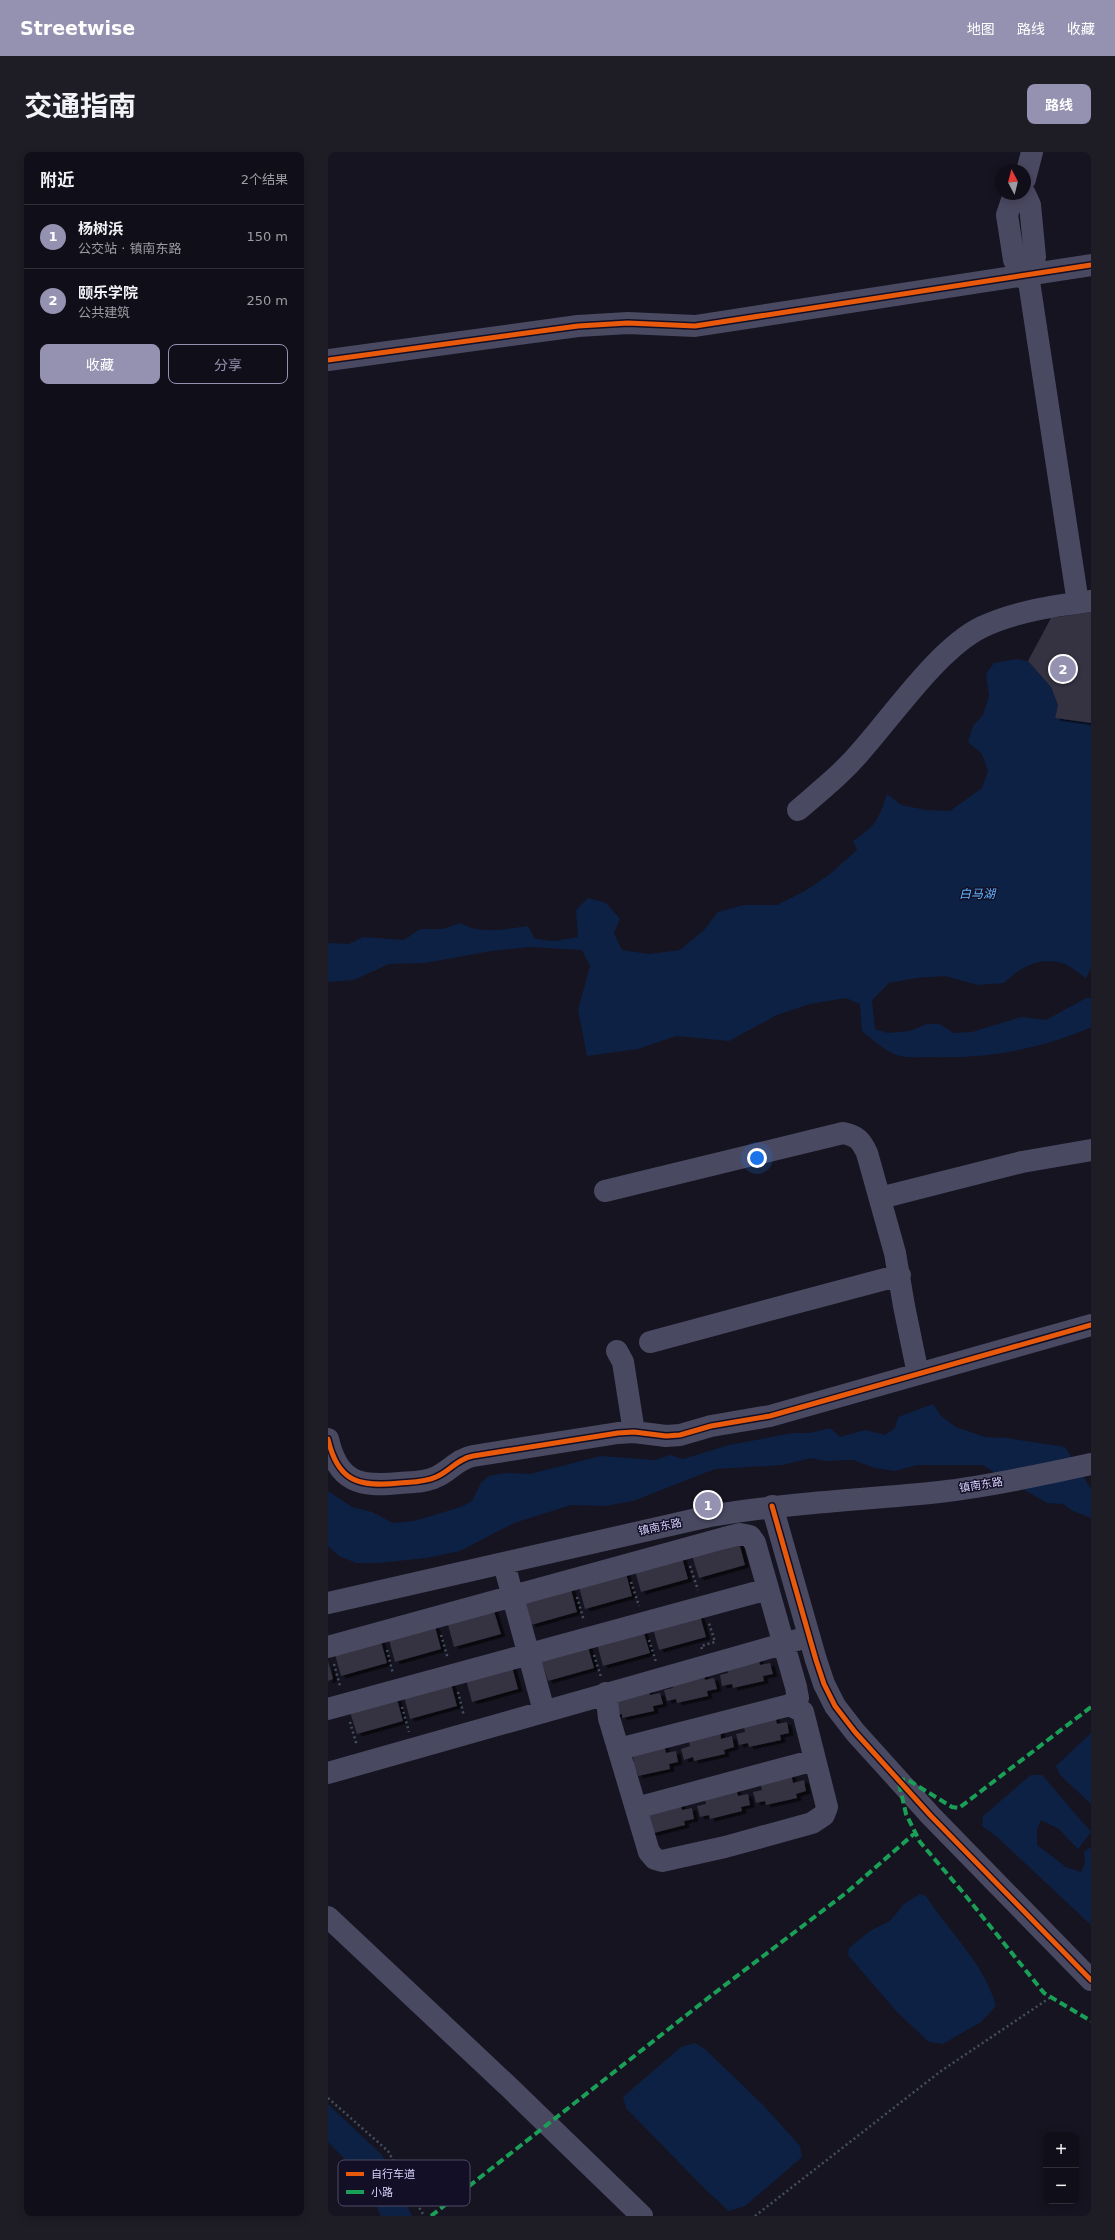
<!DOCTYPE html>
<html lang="zh">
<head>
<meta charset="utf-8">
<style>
	:root { --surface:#100f19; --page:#1e1d26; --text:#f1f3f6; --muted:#9c9ca2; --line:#302f38; --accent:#9591b1 }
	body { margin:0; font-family:"DejaVu Sans","Noto Sans SC",sans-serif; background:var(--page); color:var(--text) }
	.controls { position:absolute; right:12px; bottom:12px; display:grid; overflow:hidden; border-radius:8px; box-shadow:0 2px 10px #0003 }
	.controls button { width:36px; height:36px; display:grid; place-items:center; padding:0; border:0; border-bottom:1px solid var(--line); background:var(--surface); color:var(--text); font:20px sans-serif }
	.compass { position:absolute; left:667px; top:12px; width:36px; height:36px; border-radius:50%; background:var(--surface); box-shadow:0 2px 10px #0003; rotate:353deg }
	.you { position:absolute; left:429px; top:1006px; width:14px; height:14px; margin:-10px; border:3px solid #fff; border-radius:50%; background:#1a73e8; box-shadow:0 0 0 6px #1a73e833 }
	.badge { display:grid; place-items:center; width:26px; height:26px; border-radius:50%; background:var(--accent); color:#fff; font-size:13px; font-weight:700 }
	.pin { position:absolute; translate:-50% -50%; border:2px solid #fff; box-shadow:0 1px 4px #0006 }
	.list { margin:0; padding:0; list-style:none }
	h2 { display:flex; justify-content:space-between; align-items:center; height:52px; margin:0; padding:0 16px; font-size:17px }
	h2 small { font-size:13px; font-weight:400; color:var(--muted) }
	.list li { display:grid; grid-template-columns:26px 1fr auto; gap:12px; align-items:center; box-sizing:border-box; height:64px; padding:0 16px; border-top:1px solid var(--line) }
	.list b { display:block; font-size:15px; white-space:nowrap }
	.list p { margin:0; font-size:13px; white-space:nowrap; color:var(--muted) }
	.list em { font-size:13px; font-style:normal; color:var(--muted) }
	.actions { display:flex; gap:8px; padding:12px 16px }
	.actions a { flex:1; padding:9px 0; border:1px solid var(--accent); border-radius:8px; text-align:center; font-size:14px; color:var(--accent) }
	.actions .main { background:var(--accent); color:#fff }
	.map { position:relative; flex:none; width:763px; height:2064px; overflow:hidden; border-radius:8px }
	header { display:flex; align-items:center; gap:24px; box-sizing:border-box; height:56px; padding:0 20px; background:var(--accent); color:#fff }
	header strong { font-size:19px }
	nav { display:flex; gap:22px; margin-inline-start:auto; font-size:14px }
	.intro { display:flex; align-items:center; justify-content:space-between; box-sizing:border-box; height:96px; padding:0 24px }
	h1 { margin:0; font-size:28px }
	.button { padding:10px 18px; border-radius:8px; background:var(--accent); color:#fff; font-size:14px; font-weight:700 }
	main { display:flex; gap:24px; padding:0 24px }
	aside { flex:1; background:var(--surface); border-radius:8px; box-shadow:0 2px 10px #0003 }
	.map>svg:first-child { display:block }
	.water { fill:#0d2144 }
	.building { fill:#343243; filter:url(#shadow) }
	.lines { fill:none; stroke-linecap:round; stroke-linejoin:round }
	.path { stroke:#44505f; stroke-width:2.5; stroke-dasharray:2 3; stroke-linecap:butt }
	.minor { stroke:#4a4962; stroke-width:22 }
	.quiet { stroke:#1a9f57; stroke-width:4; stroke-dasharray:8 4; stroke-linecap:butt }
	.cycleway-casing { stroke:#130f26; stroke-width:8 }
	.cycleway { stroke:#e8590c; stroke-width:5 }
	.labels { text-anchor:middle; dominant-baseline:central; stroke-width:3; stroke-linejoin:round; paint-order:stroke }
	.street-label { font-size:11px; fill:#d9d4ff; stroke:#130f26 }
	.water-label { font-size:12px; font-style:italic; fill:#62b6ff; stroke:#130f26 }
	.key { fill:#130f26; stroke:#4e4a67; stroke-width:1 }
	.key-label { font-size:11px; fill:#d9d4ff }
</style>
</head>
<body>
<header>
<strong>Streetwise</strong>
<nav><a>地图</a><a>路线</a><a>收藏</a></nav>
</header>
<div class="intro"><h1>交通指南</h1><a class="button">路线</a></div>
<main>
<aside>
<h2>附近<small>2个结果</small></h2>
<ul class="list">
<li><span class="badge">1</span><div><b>杨树浜</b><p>公交站 · 镇南东路</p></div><em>150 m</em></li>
<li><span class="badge">2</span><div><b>颐乐学院</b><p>公共建筑</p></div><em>250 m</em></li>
</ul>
<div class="actions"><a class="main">收藏</a><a>分享</a></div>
</aside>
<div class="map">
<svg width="763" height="2064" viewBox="0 0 763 2064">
	<defs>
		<filter id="shadow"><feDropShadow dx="4.5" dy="2.5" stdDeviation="0" flood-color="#0009"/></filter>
	</defs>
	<rect width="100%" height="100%" fill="#161421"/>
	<!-- water -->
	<path class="water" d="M689,507L700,509L723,535L730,553L727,566L763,571V816L758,826C751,822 742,813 734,811C710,805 693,815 676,831L650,833L617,824L588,826L561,831L544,848L547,877L560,881L582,879L599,872H611L626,881L644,880L693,865L718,868L758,846H763V875C712,898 656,907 600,905C591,905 580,906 572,904C558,900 545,888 534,879L532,852L518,846L482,852L449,863L401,889L348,884L310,897L259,904L250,858L262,814L254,798L202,795L163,799L97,811L61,812L26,828L0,830V791L21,792L35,785L76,788L92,777H115L132,771C155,783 176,777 200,774L207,787L227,789L250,785L248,758L260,746L278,751L292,767L286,781L294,798L321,802L352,798L376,778L390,760L416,753H449L477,739L502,722L529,698L525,689C549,673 550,668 559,642L573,653L598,658L622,659L654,636L660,619L654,602L640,590L645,574L655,563L661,544L658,522L666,511Z
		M605,1252L613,1264L628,1275L657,1285L678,1286L737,1295L763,1337V1366L745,1359L735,1352L719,1351L654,1313H589L567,1319L547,1316L525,1308L497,1309L483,1306L455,1313L387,1317L305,1349L277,1354L243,1353L186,1371L132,1399L98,1406L51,1411H28L11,1404L0,1394V1339L24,1355L44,1360L65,1371L86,1369L133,1355L144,1349L153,1331L161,1324L177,1321L202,1322L273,1304L327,1308L342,1303L355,1307L401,1293L465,1281H482L502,1276L512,1285L537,1278L557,1283L567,1276L570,1265Z
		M763,1581V1652L732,1623L728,1614Z
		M703,1623H714L763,1680L750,1697L731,1677L713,1668L709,1677V1693L738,1715L753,1720L757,1712L756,1700L763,1695V1773L669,1685L654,1674L655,1664Z
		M592,1742L598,1744C620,1779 657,1812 668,1854L653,1870L615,1892L601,1890L569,1860L520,1803L521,1796L542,1779L562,1769L576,1752Z
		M367,1891L378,1898L436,1954L472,1994L474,2005L417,2054L401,2059L375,2035L298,1956L295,1945L353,1895Z
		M0,1952L54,2003L84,2064H53C41,2035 22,2011 0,1990Z"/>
	<!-- building -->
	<path class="building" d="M763,460V571L727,566L730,553L723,535L700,509L723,466Z
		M410,1387L417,1413L371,1426L363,1400Z
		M353,1402L360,1427L313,1440L306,1415Z
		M297,1418L304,1444L257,1457L250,1431Z
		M242,1434L249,1460L203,1473L196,1447Z
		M165,1456L173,1482L126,1495L119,1469Z
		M371,1460L378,1485L331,1498L324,1473Z
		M106,1471L113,1497L67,1510L60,1484Z
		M314,1475L322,1501L275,1514L268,1488Z
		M52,1486L59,1511L13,1524L6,1499Z
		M259,1491L266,1516L220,1529L212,1504Z
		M430,1505L432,1513L442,1511L445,1522L435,1524L436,1529L405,1536L404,1532L394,1534L392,1523L400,1521L398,1512Z
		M0,1509L5,1527L0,1529Z
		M183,1511L190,1537L144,1550L137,1524Z
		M375,1520L377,1528L386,1526L389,1537L379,1539L380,1544L349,1551L348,1547L339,1549L336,1538L345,1536L343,1527Z
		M122,1528L129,1554L82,1567L75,1541Z
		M320,1535L322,1543L332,1541L335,1552L325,1554L326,1559L294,1566V1562L284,1564L288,1543Z
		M68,1544L75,1569L29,1582L21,1557Z
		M447,1564L449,1572L459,1570L461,1581L452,1583L453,1588L421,1595L420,1591L411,1593L408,1582L417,1580L415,1571Z
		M392,1578L393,1587L404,1584L406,1595L396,1598L397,1602L366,1609L365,1605L356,1608L353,1597L362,1594L360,1586Z
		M336,1593L338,1601L348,1599L350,1610L341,1612L342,1617L310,1624L309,1620L300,1622L298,1611L306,1609L304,1601Z
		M463,1622L465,1631L476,1628L478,1639L468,1642L469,1646L438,1653L437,1649L428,1651L425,1640L434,1638L432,1630Z
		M408,1636L410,1644L420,1642L422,1653L413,1655L414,1659L382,1667L381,1663L372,1665L369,1654L378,1652L376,1643Z
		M352,1650L354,1658L364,1656L366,1667L356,1669L357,1673L326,1681L316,1679L320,1657Z"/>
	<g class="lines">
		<!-- path -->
		<path class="path" d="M362,1414L370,1438
			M303,1430L311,1454
			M249,1445L256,1469
			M113,1483L120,1507
			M321,1488L328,1510
			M374,1497L373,1494L387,1490L381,1471
			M59,1498L65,1522
			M266,1503L273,1525
			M6,1512L12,1534
			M130,1540L136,1564
			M74,1555L81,1580
			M22,1570L29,1594
			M0,1946L60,1999L96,2064
			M427,2064L613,1919L723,1845"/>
		<!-- minor -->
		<path class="minor" d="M697,27L704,0
			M690,42L684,48L679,63L686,108L700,123
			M697,42L702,53L707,105L700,123L750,451
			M0,208L250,174L300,171L367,174L763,113
			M470,658C492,639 515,621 534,598C566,562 611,496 654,475C688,459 726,454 763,449
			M277,1039L515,981C529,984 533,988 539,1001L567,1101L576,1154L590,1222
			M552,1046L694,1010L763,998
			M322,1190L572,1123
			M289,1199L295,1210L306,1280
			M0,1287C10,1331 32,1335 72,1331C84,1330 98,1330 108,1325C122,1319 129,1307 145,1304L290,1281L306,1280L338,1284L352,1283L383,1274L442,1264L763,1173
			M444,1354L488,1508L496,1532L507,1554L527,1580L603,1664L763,1828
			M176,1412L216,1559
			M0,1451L382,1364C458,1351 534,1348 611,1340C662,1334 713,1323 763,1312
			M0,1495L396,1386L412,1382L422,1384L427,1391L468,1535L470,1546L462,1553L291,1597
			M278,1541L281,1566L321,1700L327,1707L334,1709L397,1695L484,1671L496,1663L499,1655L475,1560L462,1553
			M0,1557L440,1437
			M0,1621L469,1488
			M308,1656L487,1608
			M0,1765L182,1936L314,2064"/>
		<!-- quiet -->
		<path class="quiet" d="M763,1555L631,1656L624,1655L580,1628L570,1627L578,1662L592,1690L633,1738L716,1841L763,1869
			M103,2064L384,1843L518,1741L587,1681"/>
		<!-- cycleway casing -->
		<g class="cycleway-casing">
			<path id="cycleway" d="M0,208L250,174L300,171L367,174L763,113
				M0,1287C10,1331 32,1335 72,1331C84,1330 98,1330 108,1325C122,1319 129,1307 145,1304L290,1281L306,1280L338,1284L352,1283L383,1274L442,1264L763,1173
				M444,1354L488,1508L496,1532L507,1554L527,1580L603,1664L763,1828"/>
		</g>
		<!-- cycleway -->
		<use href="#cycleway" class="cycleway"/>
	</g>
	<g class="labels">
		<!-- street labels -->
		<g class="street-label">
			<text transform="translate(653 1333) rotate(-9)">镇南东路</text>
			<text transform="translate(332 1375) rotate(-12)">镇南东路</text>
		</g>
		<!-- water labels -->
		<g class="water-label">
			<text x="649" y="742">白马湖</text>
		</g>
	</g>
	<!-- legend -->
	<rect x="10" y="2008" width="132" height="46" rx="6" class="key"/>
	<rect x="18" y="2020" width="18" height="4" fill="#e8590c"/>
	<rect x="18" y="2038" width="18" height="4" fill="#1a9f57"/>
	<g class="key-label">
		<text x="43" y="2026">自行车道</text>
		<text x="43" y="2044">小路</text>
	</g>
</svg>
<div class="controls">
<button>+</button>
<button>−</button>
</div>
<svg class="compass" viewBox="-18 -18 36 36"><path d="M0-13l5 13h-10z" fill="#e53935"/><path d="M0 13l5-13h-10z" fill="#9c9ca2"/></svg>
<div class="you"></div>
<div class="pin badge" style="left:380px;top:1353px">1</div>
<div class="pin badge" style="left:735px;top:517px">2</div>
</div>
</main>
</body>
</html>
